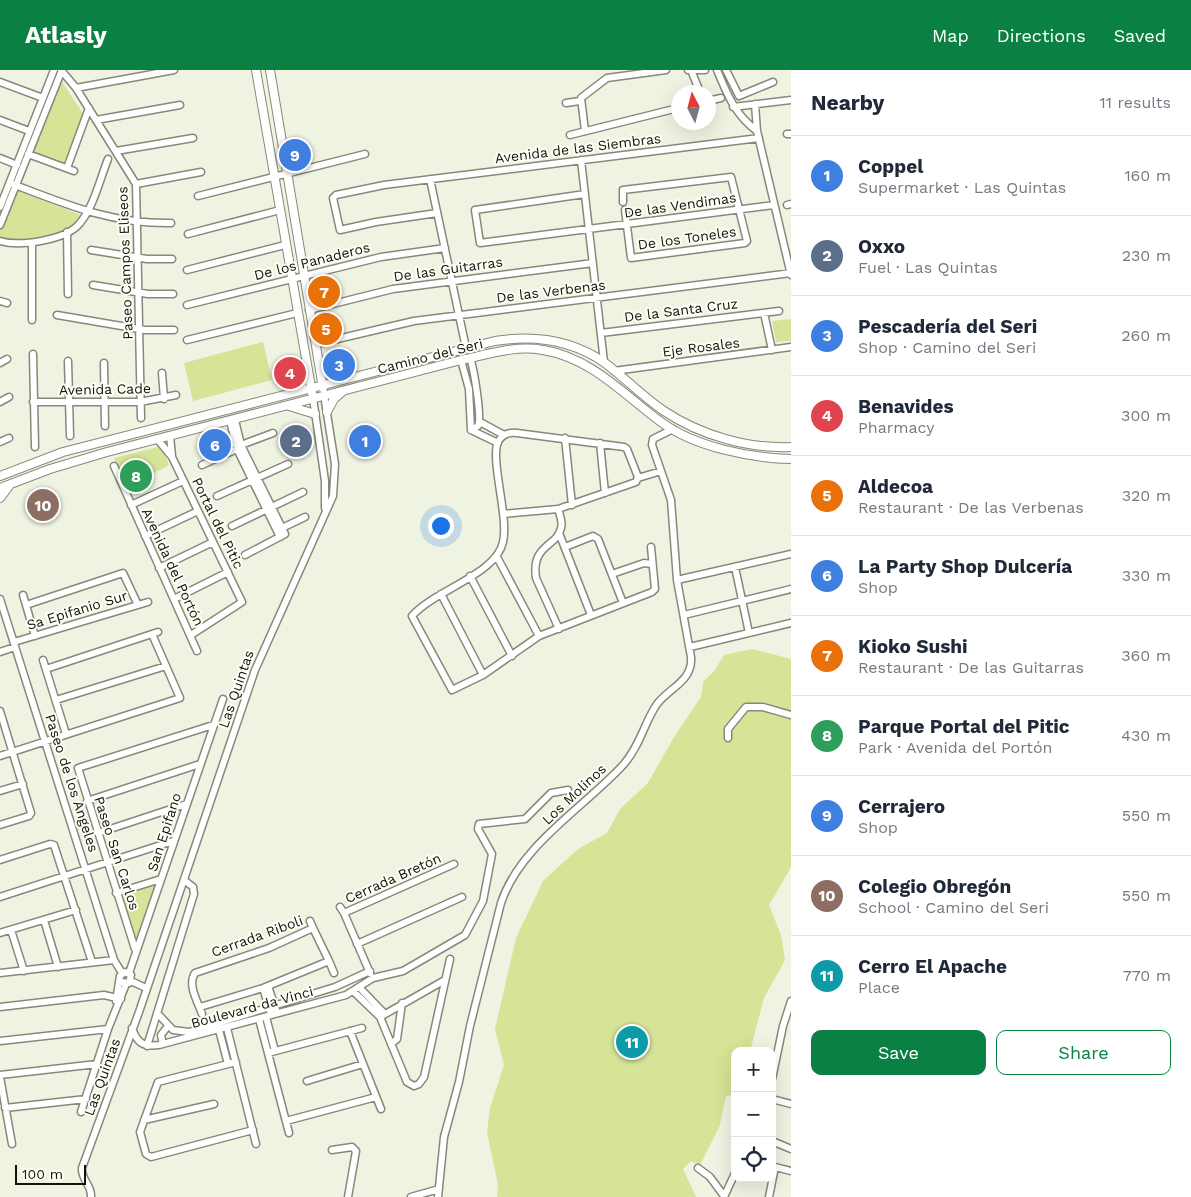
<!DOCTYPE html>
<html lang="en">
<head>
<meta charset="utf-8">
<style>
	:root { --surface:#fff; --page:#f2f2f3; --text:#1f2937; --muted:#747a83; --line:#e0e1e3; --accent:#0b8043 }
	body { margin:0; font-family:"Work Sans",sans-serif; background:var(--page); color:var(--text) }
	.controls { position:absolute; right:15px; bottom:15px; display:grid; overflow:hidden; border-radius:10px; box-shadow:0 5px 20px #0002 }
	.controls button { width:45px; height:45px; display:grid; place-items:center; padding:0; border:0; border-bottom:1px solid var(--line); background:var(--surface); color:var(--text); font:25px sans-serif }
	.compass { position:absolute; left:671px; top:15px; width:45px; height:45px; border-radius:50%; background:var(--surface); box-shadow:0 5px 20px #0002; rotate:354deg }
	.scale { position:absolute; left:15px; bottom:12px; width:71px; box-sizing:border-box; padding-left:5px; border:2px solid #12130d; border-top:0; font-size:14px; line-height:18px; white-space:nowrap; color:#12130d; -webkit-text-stroke:4px #fdfff5; paint-order:stroke }
	.you { position:absolute; left:440px; top:455px; width:18px; height:18px; margin:-12px; border:4px solid #fff; border-radius:50%; background:#1a73e8; box-shadow:0 0 0 8px #1a73e833 }
	.badge { display:grid; place-items:center; width:32px; height:32px; border-radius:50%; background:var(--accent); color:#fff; font-size:16px; font-weight:700 }
	.pin { position:absolute; translate:-50% -50%; border:2px solid #fff; box-shadow:0 1px 5px #0006 }
	.list { margin:0; padding:0; list-style:none }
	h2 { display:flex; justify-content:space-between; align-items:center; height:65px; margin:0; padding:0 20px; font-size:21px }
	h2 small { font-size:16px; font-weight:400; color:var(--muted) }
	.list li { display:grid; grid-template-columns:32px 1fr auto; gap:15px; align-items:center; box-sizing:border-box; height:80px; padding:0 20px; border-top:1px solid var(--line) }
	.list b { display:block; font-size:19px; white-space:nowrap }
	.list p { margin:0; font-size:16px; white-space:nowrap; color:var(--muted) }
	.list em { font-size:16px; font-style:normal; color:var(--muted) }
	.actions { display:flex; gap:10px; padding:15px 20px }
	.actions a { flex:1; padding:11px 0; border:1px solid var(--accent); border-radius:10px; text-align:center; font-size:18px; color:var(--accent) }
	.actions .main { background:var(--accent); color:#fff }
	.icon { flex:none; width:28px; height:28px; fill:none; stroke:currentColor; stroke-width:2; stroke-linecap:round; stroke-linejoin:round }
	.map { position:relative; flex:none; width:791px; height:1127px; overflow:hidden }
	header { display:flex; align-items:center; gap:30px; box-sizing:border-box; height:70px; padding:0 25px; background:var(--accent); color:#fff }
	header strong { font-size:24px }
	nav { display:flex; gap:28px; margin-inline-start:auto; font-size:18px }
	main { display:flex }
	aside { flex:1; background:var(--surface) }
	.map>svg:first-child { display:block }
	.green { fill:#d5e496 }
	.lines { fill:none; stroke-linecap:round; stroke-linejoin:round }
	.minor-casing { stroke:#86897a; stroke-width:9 }
	.major-casing { stroke:#86897a; stroke-width:10 }
	.minor { stroke:#fff; stroke-width:6 }
	.major { stroke:#fff; stroke-width:8 }
	.labels { text-anchor:middle; dominant-baseline:central; stroke-width:4; stroke-linejoin:round; paint-order:stroke }
	.street-label { font-size:14px; fill:#12130d; stroke:#fdfff5 }
</style>
</head>
<body>
<header>
<strong>Atlasly</strong>
<nav><a>Map</a><a>Directions</a><a>Saved</a></nav>
</header>
<main>
<div class="map">
<svg width="791" height="1127" viewBox="0 0 791 1127">
	<rect width="100%" height="100%" fill="#eff3e2"/>
	<!-- green -->
	<path class="green" d="M59,13H63L84,45L63,95L31,85Z
		M18,121L81,145L82,148C62,167 26,175 0,170V158L15,123Z
		M791,249V271L776,272L772,251Z
		M263,272L272,310L193,331L184,293Z
		M162,376L169,395L128,417L114,388Z
		M752,579L791,589V797L769,835L781,865L785,890L764,928L750,981H735V1025L726,1026L720,1055L700,1095L691,1091L683,1099L696,1127H497L498,1115L487,1062L490,1038L504,995L495,959L516,868L543,811L578,779L607,763L620,739L648,713L674,667L701,627L703,612L715,600L724,585Z
		M159,812L137,871L118,824Z"/>
	<g class="lines">
		<!-- minor casing -->
		<g class="minor-casing">
			<path id="minor" d="M61,0L76,18L136,114L141,348
				M688,0H705
				M691,0L700,22
				M717,0C727,24 735,45 757,61
				M726,0L739,26L773,12
				M0,12L43,28
				M76,18L174,0
				M708,31L721,28
				M566,33L580,31
				M755,34L757,61L791,205
				M733,37L791,30
				M0,50L29,61
				M96,50L180,35
				M585,61L581,28L607,8L666,0
				M787,64H791
				M570,65L678,38
				M116,81L193,68
				M28,84L74,101
				M0,88L17,95
				M581,90L604,292
				M67,98L89,38
				M430,109L466,278
				M10,113C65,134 111,154 171,153
				M136,114L201,102
				M585,124L475,140L480,173L774,135
				M198,126L365,84
				M623,132V120L731,107L747,171L745,173L631,188L625,140
				M787,135L791,134
				M0,137L54,0
				M437,143L376,152L340,160L333,128L336,125L384,115L759,68
				M0,155L62,0
				M67,162L68,224
				M188,164L280,140
				M0,171C20,177 67,170 80,153C94,136 100,109 108,89
				M91,180L147,189H172
				M187,200L285,175
				M93,215L148,224H173
				M0,231L7,233
				M187,235L381,187L445,178
				M309,240L393,219L593,193
				M764,243L772,280
				M57,245L145,260H174
				M32,250V173
				M601,263L779,241
				M187,270L297,243
				M316,274L414,251L791,203
				M33,284L35,377
				M470,288C474,299 482,348 478,356L471,360
				M461,290L469,319L471,360
				M68,291L70,366
				M0,293L7,289
				M104,293L105,356
				M614,301L791,277
				M162,303L164,329
				M313,328L325,411V438
				M0,332L9,327
				M33,332H140L176,325
				M235,350L241,375L285,464L245,485
				M230,351L237,379L280,467
				M480,352L504,365
				M471,360L498,373
				M170,366L172,386
				M565,368L572,435
				M158,370L172,387L242,532L191,565
				M0,372L9,368
				M600,373L605,423
				M202,395L237,379L241,375L273,363
				M114,396L197,581
				M638,408L661,401
				M217,426L288,394
				M131,435L183,411
				M558,439C560,445 563,453 561,458C557,477 531,474 536,508L559,559
				M503,444L558,439L636,412L638,407L627,379L624,377L517,363C509,362 502,364 498,372C490,390 509,447 503,472C497,504 433,521 412,546L452,620L483,605L539,566L652,522L655,519L651,477
				M232,456L303,422
				M282,458L305,447
				M559,463L591,545
				M145,466L198,441
				M565,477L593,466L598,469L623,533
				M497,487L539,566
				M735,497L749,563
				M159,498L213,472
				M612,504L644,493L651,494
				M470,506L512,586
				M677,510L791,484
				M441,524L483,605
				M23,525L26,535
				M0,529L114,890L122,903
				M174,529L228,502
				M684,545L791,519
				M35,566L26,535L123,503L138,535
				M14,572L148,532
				M690,577L791,553
				M0,582L15,577
				M43,590L66,664
				M46,599L158,562
				M56,630L166,596
				M0,641L31,743L29,746L0,755
				M728,668V659L746,637H763L791,645
				M0,686L180,628L152,564
				M0,721L23,714
				M87,731L200,694
				M98,763L186,734
				M0,790L50,774L54,775L92,892
				M116,823L161,809
				M0,827L173,771
				M340,837L344,843
				M44,850L58,897
				M310,851L313,858
				M11,860L24,901
				M0,863L76,840
				M357,874L462,827
				M135,879L78,698L213,655
				M329,891L334,903
				M0,903L114,890
				M129,903L223,629
				M370,903L344,843L454,794
				M373,908L403,901L465,865L483,831L492,784L478,759L479,754L525,749L551,723L568,720
				M131,911L146,918
				M268,916L276,940
				M359,917L384,943
				M263,918L270,941
				M353,921L380,947L407,1012L414,1016L419,1014L424,1007L450,889
				M116,931L120,906L125,902L131,905L129,913L121,912
				M0,937L104,925L121,929
				M200,937L263,918L329,891L313,858L269,878L195,903C187,915 198,932 202,944
				M157,943L173,960L189,962L335,917L370,901
				M266,947L275,981
				M380,947L445,910
				M259,949L289,1063
				M132,958C137,973 143,977 159,975L346,925L373,908
				M227,958L256,1074
				M219,960L228,994
				M350,961L381,1039
				M0,971L108,959
				M163,974L161,965L168,956
				M391,974L397,969L402,933
				M147,976L194,824L193,817L184,810
				M268,983L362,958
				M236,992L158,1012L140,1062L146,1084L151,1087L253,1060
				M0,1005L97,994
				M0,1007L12,1074
				M772,1009L783,956L791,931
				M307,1011L363,994
				M772,1029L791,1034
				M5,1038L86,1029
				M81,1042L108,959L126,914
				M144,1050L214,1034
				M286,1051L376,1027
				M772,1071L791,1079
				M332,1080L352,1077L356,1081L348,1127
				M698,1098L710,1107L724,1126
				M91,1127C92,1115 81,1110 82,1098L139,942L255,600L333,426L335,394L324,325
				M411,1127L439,1119
				M438,1127L444,1067L459,1012L470,956L501,833C520,775 585,737 624,694C641,674 644,653 657,634C669,618 693,611 691,587L677,510L671,430L652,375L653,369L673,359
				M724,1127L735,1103
				M769,1127L775,1097L791,1101"/>
		</g>
		<!-- major casing -->
		<g class="major-casing">
			<path id="major" d="M256,0L312,323
				M270,0L323,318
				M293,322L302,313L307,301
				M289,336L315,344
				M327,342L334,329L342,322
				M0,406L63,382L495,271C533,265 572,270 605,293C625,308 643,327 664,341C700,365 748,379 791,377
				M0,418L50,399L107,382L461,290C489,284 515,275 543,280C592,288 624,325 661,352C695,377 750,388 791,389
				M0,428L9,416"/>
		</g>
		<!-- minor -->
		<use href="#minor" class="minor"/>
		<!-- major -->
		<use href="#major" class="major"/>
	</g>
	<g class="labels">
		<!-- street labels -->
		<g class="street-label">
			<text transform="translate(578 78) rotate(-7)">Avenida de las Siembras</text>
			<text transform="translate(680 135) rotate(-8)">De las Vendimas</text>
			<text transform="translate(687 168) rotate(-8)">De los Toneles</text>
			<text transform="translate(312 191) rotate(-14)">De los Panaderos</text>
			<text transform="translate(125 193) rotate(-92)">Paseo Campos Eliseos</text>
			<text transform="translate(448 199) rotate(-8)">De las Guitarras</text>
			<text transform="translate(551 221) rotate(-7)">De las Verbenas</text>
			<text transform="translate(681 240) rotate(-7)">De la Santa Cruz</text>
			<text transform="translate(701 277) rotate(-7)">Eje Rosales</text>
			<text transform="translate(430 286) rotate(-14)">Camino del Seri</text>
			<text transform="translate(105 319) rotate(-1)">Avenida Cade</text>
			<text transform="translate(218 453) rotate(64)">Portal del Pitic</text>
			<text transform="translate(173 497) rotate(65)">Avenida del Portón</text>
			<text transform="translate(77 540) rotate(-17)">Sa Epifanio Sur</text>
			<text transform="translate(236 619) rotate(-71)">Las Quintas</text>
			<text transform="translate(72 713) rotate(72)">Paseo de los Angeles</text>
			<text transform="translate(574 724) rotate(-43)">Los Molinos</text>
			<text transform="translate(164 762) rotate(-72)">San Epifano</text>
			<text transform="translate(117 783) rotate(72)">Paseo San Carlos</text>
			<text transform="translate(393 808) rotate(-24)">Cerrada Bretón</text>
			<text transform="translate(257 866) rotate(-20)">Cerrada Riboli</text>
			<text transform="translate(252 937) rotate(-15)">Boulevard da Vinci</text>
			<text transform="translate(102 1007) rotate(-70)">Las Quintas</text>
		</g>
	</g>
</svg>
<div class="controls">
<button>+</button>
<button>−</button>
<button><svg class="icon" aria-label="locate" viewBox="0 0 24 24"><circle cx="12" cy="12" r="6"/><path d="M12 2v4M12 18v4M2 12h4M18 12h4"/></svg></button>
</div>
<svg class="compass" viewBox="-18 -18 36 36"><path d="M0-13l5 13h-10z" fill="#e53935"/><path d="M0 13l5-13h-10z" fill="#747a83"/></svg>
<div class="scale">100 m</div>
<div class="you"></div>
<div class="pin badge" style="left:365px;top:371px;background:#3f7fe0">1</div>
<div class="pin badge" style="left:296px;top:371px;background:#5c6f8a">2</div>
<div class="pin badge" style="left:339px;top:295px;background:#3f7fe0">3</div>
<div class="pin badge" style="left:290px;top:303px;background:#e0444e">4</div>
<div class="pin badge" style="left:326px;top:259px;background:#e8710a">5</div>
<div class="pin badge" style="left:215px;top:375px;background:#3f7fe0">6</div>
<div class="pin badge" style="left:324px;top:222px;background:#e8710a">7</div>
<div class="pin badge" style="left:136px;top:406px;background:#2e9e5b">8</div>
<div class="pin badge" style="left:295px;top:85px;background:#3f7fe0">9</div>
<div class="pin badge" style="left:43px;top:435px;background:#8d6e63">10</div>
<div class="pin badge" style="left:632px;top:972px;background:#0f9aa8">11</div>
</div>
<aside>
<h2>Nearby<small>11 results</small></h2>
<ul class="list">
<li><span class="badge" style="background:#3f7fe0">1</span><div><b>Coppel</b><p>Supermarket · Las Quintas</p></div><em>160 m</em></li>
<li><span class="badge" style="background:#5c6f8a">2</span><div><b>Oxxo</b><p>Fuel · Las Quintas</p></div><em>230 m</em></li>
<li><span class="badge" style="background:#3f7fe0">3</span><div><b>Pescadería del Seri</b><p>Shop · Camino del Seri</p></div><em>260 m</em></li>
<li><span class="badge" style="background:#e0444e">4</span><div><b>Benavides</b><p>Pharmacy</p></div><em>300 m</em></li>
<li><span class="badge" style="background:#e8710a">5</span><div><b>Aldecoa</b><p>Restaurant · De las Verbenas</p></div><em>320 m</em></li>
<li><span class="badge" style="background:#3f7fe0">6</span><div><b>La Party Shop Dulcería</b><p>Shop</p></div><em>330 m</em></li>
<li><span class="badge" style="background:#e8710a">7</span><div><b>Kioko Sushi</b><p>Restaurant · De las Guitarras</p></div><em>360 m</em></li>
<li><span class="badge" style="background:#2e9e5b">8</span><div><b>Parque Portal del Pitic</b><p>Park · Avenida del Portón</p></div><em>430 m</em></li>
<li><span class="badge" style="background:#3f7fe0">9</span><div><b>Cerrajero</b><p>Shop</p></div><em>550 m</em></li>
<li><span class="badge" style="background:#8d6e63">10</span><div><b>Colegio Obregón</b><p>School · Camino del Seri</p></div><em>550 m</em></li>
<li><span class="badge" style="background:#0f9aa8">11</span><div><b>Cerro El Apache</b><p>Place</p></div><em>770 m</em></li>
</ul>
<div class="actions"><a class="main">Save</a><a>Share</a></div>
</aside>
</main>
</body>
</html>
